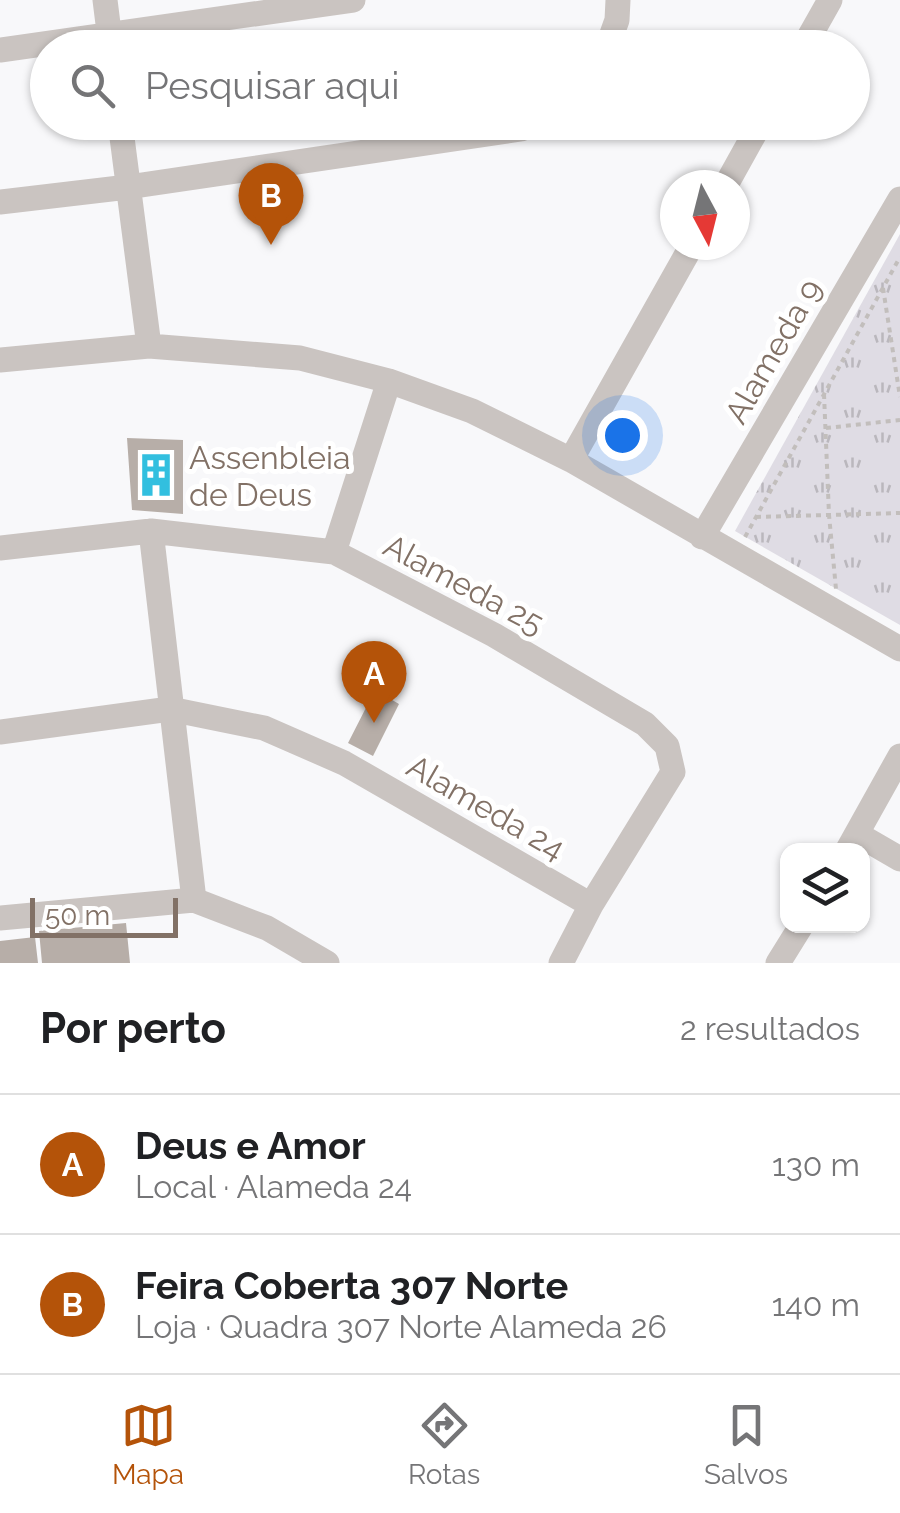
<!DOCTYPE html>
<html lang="pt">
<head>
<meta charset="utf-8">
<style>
	:root { --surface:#fff; --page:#f6f6f6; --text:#202124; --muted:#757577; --line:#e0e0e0; --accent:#b45309 }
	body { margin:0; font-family:Raleway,sans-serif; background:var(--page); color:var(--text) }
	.controls { position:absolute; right:30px; bottom:30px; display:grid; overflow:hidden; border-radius:20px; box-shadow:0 2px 8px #0004 }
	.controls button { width:90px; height:90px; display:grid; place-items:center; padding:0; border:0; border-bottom:2px solid var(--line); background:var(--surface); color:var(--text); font:50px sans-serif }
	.compass { position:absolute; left:660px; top:170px; width:90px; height:90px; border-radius:50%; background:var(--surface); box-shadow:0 2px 8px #0004; rotate:173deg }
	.scale { position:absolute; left:30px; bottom:25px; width:148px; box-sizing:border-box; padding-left:10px; border:5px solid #827166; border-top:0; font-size:28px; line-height:35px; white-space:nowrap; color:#827166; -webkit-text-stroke:8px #fff; paint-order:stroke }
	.you { position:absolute; left:622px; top:435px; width:35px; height:35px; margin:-25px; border:8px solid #fff; border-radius:50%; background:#1a73e8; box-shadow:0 0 0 15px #1a73e833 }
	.badge { display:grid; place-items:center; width:65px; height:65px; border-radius:50%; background:var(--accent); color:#fff; font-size:32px; font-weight:700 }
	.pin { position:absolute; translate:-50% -82px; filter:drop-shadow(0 2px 5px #0008) }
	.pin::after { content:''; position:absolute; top:52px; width:35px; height:30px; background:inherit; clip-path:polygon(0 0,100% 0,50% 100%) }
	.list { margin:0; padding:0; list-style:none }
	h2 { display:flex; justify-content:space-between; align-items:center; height:130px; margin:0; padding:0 40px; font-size:42px }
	h2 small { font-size:32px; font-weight:400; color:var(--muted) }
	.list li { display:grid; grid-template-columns:65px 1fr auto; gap:30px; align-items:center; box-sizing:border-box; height:140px; padding:0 40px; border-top:2px solid var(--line) }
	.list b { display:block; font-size:38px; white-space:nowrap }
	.list p { margin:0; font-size:32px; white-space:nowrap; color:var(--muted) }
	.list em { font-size:32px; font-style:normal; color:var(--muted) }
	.icon { flex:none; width:55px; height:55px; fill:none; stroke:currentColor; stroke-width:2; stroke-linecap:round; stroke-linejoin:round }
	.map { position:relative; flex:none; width:900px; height:963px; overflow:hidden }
	.search { position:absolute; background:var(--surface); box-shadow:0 2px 8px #0004; left:30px; right:30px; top:30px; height:110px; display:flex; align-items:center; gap:25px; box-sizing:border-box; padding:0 35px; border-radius:55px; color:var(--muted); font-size:38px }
	.sheet { height:410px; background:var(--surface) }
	nav { display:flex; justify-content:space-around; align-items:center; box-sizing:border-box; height:140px; border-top:2px solid var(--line); background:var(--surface); font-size:28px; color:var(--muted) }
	nav a { display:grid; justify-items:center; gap:5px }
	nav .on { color:var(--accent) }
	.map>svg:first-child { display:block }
	.grass { fill:url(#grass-tufts) }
	.building { fill:#b7aea8 }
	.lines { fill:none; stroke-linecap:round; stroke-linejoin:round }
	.path { stroke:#c2bebc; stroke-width:4; stroke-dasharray:5 5; stroke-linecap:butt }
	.minor { stroke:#cac4c1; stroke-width:25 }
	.labels { text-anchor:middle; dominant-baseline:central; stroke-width:10; stroke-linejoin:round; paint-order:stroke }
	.street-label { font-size:32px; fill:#827166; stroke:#fff }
	.poi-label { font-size:32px; fill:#827166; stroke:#fff; text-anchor:start }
</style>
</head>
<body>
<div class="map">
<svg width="900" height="963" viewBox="0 0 900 963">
	<defs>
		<pattern id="grass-tufts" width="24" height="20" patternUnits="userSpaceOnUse" patternTransform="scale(2.5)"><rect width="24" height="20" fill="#dfdce4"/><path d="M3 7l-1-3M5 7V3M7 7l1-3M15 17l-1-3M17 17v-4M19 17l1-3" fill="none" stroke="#bab7bd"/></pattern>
	</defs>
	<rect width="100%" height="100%" fill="#f8f8fa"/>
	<!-- grass -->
	<path class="grass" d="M900,234V625L735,531Z"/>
	<!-- building -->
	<path class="building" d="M127,438L183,440V514L132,510Z
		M375,690L399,704L373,756L348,743Z
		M126,923L130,963H42L39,931Z
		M35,937L38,963H0V941Z"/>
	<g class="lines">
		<!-- path -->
		<path class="path" d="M883,288L900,397
			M824,394L829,515L836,589
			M826,428L900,420
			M756,517L900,513
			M745,537L900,257"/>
		<!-- minor -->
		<path class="minor" d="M105,0L111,48
			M607,48L617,20L618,0
			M803,48L830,0
			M0,50L353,0
			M120,122L149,346
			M726,185L761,122
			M0,202L128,187L521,129L535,122
			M0,360L149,346L300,358L389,381L472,411L571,460L900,649
			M571,460L692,245
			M151,531L194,900
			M702,537L900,199
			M0,548L151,531L334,552L494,635L645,724L667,746L673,772L591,905L561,963
			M334,552L389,381
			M0,732L170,709L264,728L344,763L591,905
			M857,834L900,859
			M847,851L900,756
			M0,918L194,900L267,928L327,963
			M778,963L801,926"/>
	</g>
	<!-- icons -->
	<defs>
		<g id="building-bare" transform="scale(3.45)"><path d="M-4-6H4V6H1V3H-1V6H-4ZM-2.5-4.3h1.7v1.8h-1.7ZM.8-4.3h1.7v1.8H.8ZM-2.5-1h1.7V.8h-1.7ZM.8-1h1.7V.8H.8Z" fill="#32bfdf" stroke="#fff" stroke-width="2.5" paint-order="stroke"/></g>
	</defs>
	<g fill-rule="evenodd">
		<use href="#building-bare" x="156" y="475"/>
	</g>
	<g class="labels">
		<!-- street labels -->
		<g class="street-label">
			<text transform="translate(773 351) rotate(-60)">Alameda 9</text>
			<text transform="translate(464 584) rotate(28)">Alameda 25</text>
			<text transform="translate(486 807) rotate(30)">Alameda 24</text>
		</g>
		<!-- poi labels -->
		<g class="poi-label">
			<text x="189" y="457">Assenbleia<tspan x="189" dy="37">de Deus</tspan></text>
		</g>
	</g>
</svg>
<div class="controls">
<button><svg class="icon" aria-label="layers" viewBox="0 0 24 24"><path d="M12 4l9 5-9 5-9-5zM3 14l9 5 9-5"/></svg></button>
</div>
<svg class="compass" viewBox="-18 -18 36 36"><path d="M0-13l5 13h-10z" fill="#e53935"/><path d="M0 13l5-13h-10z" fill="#757577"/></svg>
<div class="scale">50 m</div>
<div class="you"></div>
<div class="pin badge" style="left:374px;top:723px">A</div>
<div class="pin badge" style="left:271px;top:245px">B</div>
<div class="search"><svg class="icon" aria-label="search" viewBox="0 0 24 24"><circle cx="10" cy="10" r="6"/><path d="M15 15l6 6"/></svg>Pesquisar aqui</div>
</div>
<section class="sheet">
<h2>Por perto<small>2 resultados</small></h2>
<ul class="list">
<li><span class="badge">A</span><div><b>Deus e Amor</b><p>Local · Alameda 24</p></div><em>130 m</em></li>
<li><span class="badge">B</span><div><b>Feira Coberta 307 Norte</b><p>Loja · Quadra 307 Norte Alameda 26</p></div><em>140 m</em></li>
</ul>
</section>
<nav>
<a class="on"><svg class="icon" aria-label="map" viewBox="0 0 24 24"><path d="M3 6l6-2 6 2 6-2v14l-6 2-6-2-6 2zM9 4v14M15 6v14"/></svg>Mapa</a>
<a><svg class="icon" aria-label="directions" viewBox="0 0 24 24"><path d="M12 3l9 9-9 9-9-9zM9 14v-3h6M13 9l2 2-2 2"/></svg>Rotas</a>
<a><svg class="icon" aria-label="saved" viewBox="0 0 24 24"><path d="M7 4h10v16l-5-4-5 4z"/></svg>Salvos</a>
</nav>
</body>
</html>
